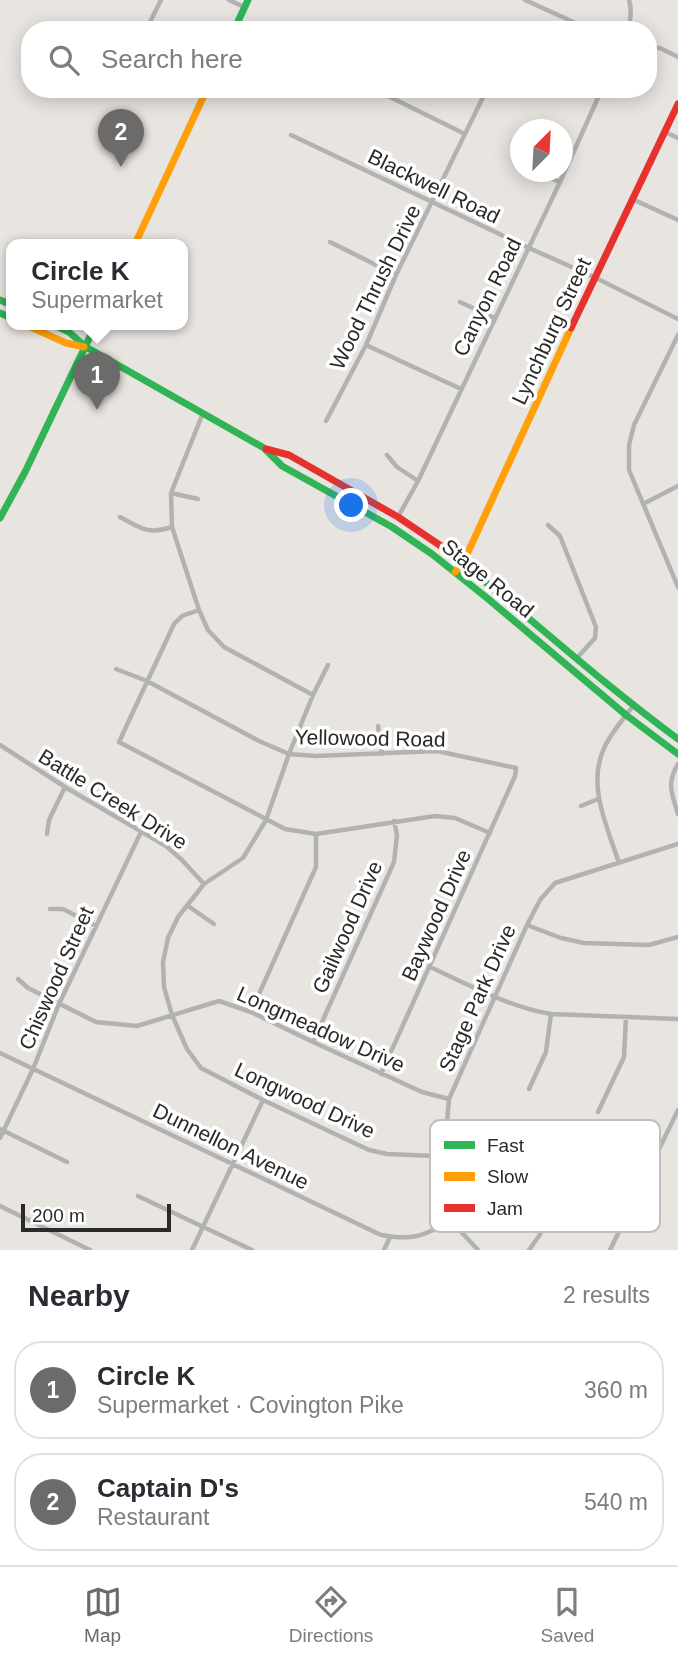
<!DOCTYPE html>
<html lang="en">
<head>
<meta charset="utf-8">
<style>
	:root { --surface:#fff; --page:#f2f2f3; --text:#2b2b33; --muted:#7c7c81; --line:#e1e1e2; --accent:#6c6b6a }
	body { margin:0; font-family:Arial,sans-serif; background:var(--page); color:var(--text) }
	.compass { position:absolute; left:510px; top:119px; width:63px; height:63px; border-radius:50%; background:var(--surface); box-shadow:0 4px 18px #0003; rotate:24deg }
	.scale { position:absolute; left:21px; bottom:18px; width:150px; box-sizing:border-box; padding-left:7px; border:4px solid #2a2a2a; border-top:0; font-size:19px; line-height:24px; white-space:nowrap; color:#2a2a2a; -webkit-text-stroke:5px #fff; paint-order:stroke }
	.you { position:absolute; left:352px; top:506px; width:24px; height:24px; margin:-18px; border:5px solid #fff; border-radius:50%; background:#1a73e8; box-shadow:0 0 0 10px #1a73e833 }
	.badge { display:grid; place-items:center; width:46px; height:46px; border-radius:50%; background:var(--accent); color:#fff; font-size:23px; font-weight:700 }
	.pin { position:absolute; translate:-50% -58px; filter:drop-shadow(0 2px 4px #0008) }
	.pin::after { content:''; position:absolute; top:37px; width:24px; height:21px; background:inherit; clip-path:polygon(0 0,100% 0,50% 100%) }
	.popup { position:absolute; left:6px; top:239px; width:182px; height:91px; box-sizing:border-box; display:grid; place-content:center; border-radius:14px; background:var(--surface); filter:drop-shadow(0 2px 5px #0005); font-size:23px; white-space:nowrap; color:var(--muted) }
	.popup b { font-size:26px; color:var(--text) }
	.popup::after { content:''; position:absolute; left:50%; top:100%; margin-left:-14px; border:14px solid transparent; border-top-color:var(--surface) }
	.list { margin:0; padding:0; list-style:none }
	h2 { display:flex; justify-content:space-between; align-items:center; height:91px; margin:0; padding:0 28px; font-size:30px }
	h2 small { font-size:23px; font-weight:400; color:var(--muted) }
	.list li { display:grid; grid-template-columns:46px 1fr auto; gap:21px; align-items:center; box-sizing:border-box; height:98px; margin:0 14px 14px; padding:0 14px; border:2px solid var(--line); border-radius:28px }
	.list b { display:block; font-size:26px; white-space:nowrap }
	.list p { margin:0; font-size:23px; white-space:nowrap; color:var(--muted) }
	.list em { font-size:23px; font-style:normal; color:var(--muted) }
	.icon { flex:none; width:38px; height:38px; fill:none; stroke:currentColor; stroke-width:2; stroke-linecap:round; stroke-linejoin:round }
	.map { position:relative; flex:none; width:678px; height:1250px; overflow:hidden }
	.search { position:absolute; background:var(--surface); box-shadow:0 4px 18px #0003; left:21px; right:21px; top:21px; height:77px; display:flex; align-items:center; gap:18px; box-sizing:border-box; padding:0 24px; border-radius:28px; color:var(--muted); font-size:26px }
	.sheet { height:315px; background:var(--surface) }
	nav { display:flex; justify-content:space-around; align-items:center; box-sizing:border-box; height:98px; border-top:2px solid var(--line); background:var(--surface); font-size:19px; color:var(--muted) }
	nav a { display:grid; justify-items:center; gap:4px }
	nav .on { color:var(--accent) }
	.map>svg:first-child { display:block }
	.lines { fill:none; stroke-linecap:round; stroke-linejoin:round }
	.street { stroke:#b2b2b2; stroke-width:4.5 }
	.fast { stroke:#30b455; stroke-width:7 }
	.slow { stroke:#ff9f0a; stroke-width:7 }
	.jam { stroke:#e5322d; stroke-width:7 }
	.labels { text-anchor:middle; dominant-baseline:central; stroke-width:7; stroke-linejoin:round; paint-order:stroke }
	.street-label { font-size:21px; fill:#2a2a2a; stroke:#fff }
	.key { fill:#fff; stroke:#bfbfbf; stroke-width:2 }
	.key-label { font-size:19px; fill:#2a2a2a }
</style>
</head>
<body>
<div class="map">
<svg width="678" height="1250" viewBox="0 0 678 1250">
	<rect width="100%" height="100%" fill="#e8e4e0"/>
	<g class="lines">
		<!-- street -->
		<path class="street" d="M229,0L244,7
			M525,0L591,30
			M146,30L161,0
			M627,30C631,20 632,10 629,0
			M648,47L660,48L678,57
			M374,89L465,134
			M665,132L678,138
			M291,135L529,248L594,277L678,319
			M536,172L560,182
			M632,199L678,220
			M330,242L396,275
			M460,302L494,318
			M678,335L634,425L629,445V470L678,587
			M366,345L461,389
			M203,413L171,493L172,527L199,610L208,630L224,647L313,695
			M326,421L366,345L396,275L487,89
			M387,455L397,467L418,481
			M171,493L198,499
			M643,504L678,486
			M120,517C141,528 147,535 172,527
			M398,517L418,481L560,182L602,89
			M548,525L560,536L596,627L595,638L577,658
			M199,610L182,616L174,624L119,742L285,829L316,834L435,816L455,818L490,833
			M328,665L313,695L289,754L266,820L243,858L204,884L178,917L168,938L163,962L164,987L172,1015L187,1049L201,1068L263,1100L369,1150L387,1154L509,1159L534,1164L654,1222
			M116,669L147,681L259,741L289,754L316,756L437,751L516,768L515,776L381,1074
			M378,726L382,754
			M0,745L65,787L166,846L182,860L204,884
			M678,764C666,784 672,794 678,814
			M581,806L598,799
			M47,834L49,820L65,787
			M619,863C607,826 586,784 605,746C612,732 623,719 633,706
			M188,906L214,924
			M50,909H63L96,926
			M527,925L561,938L584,943L649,945L678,937
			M430,967C469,985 509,1007 551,1014L678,1019
			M18,979L28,988L96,1022L137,1026L219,1001L251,1012L313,1042L422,1092L449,1099
			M251,1012L316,867V834
			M313,1042L394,862L397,835L394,821
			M0,1053L381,1235C413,1241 423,1236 451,1221
			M529,1089L546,1052L551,1014
			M598,1112L624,1057L626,1017
			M0,1129L67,1162
			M0,1138L33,1069L59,1004L141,832
			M138,1196L252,1250
			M0,1206L90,1250
			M192,1250L263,1100
			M384,1250L390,1237
			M478,1250L451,1221L446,1201L444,1157L449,1099L527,925L540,900L555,883L678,844
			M529,1250L539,1236L565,1179
			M610,1250L678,1110"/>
		<!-- fast -->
		<path class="fast" d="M234,30L248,0
			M0,300L11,305
			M0,313L11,318
			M52,324L69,332L86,347L264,448L282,466L392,527L432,554L487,598L626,715L678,754
			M0,518L25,472L96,324
			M441,546C521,609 596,679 678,739"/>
		<!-- slow -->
		<path class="slow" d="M135,244L207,89
			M24,324L66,343L84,347
			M455,572L463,563L571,328"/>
		<!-- jam -->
		<path class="jam" d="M571,328L678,104
			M266,449L289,455L398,517L441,546"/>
	</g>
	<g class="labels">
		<!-- street labels -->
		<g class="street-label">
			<text transform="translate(434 186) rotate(26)">Blackwell Road</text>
			<text transform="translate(375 287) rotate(-64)">Wood Thrush Drive</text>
			<text transform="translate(487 297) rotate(-64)">Canyon Road</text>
			<text transform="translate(551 331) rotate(-65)">Lynchburg Street</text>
			<text transform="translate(488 578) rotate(39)">Stage Road</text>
			<text transform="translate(370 738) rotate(1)">Yellowood Road</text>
			<text transform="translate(113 799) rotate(32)">Battle Creek Drive</text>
			<text transform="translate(436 915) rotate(-66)">Baywood Drive</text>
			<text transform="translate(347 927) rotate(-66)">Gailwood Drive</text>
			<text transform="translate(56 978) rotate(-66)">Chiswood Street</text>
			<text transform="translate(477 998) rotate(-66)">Stage Park Drive</text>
			<text transform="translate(321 1029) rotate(24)">Longmeadow Drive</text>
			<text transform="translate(305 1100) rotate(25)">Longwood Drive</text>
			<text transform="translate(231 1146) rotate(26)">Dunnellon Avenue</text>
		</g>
	</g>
	<!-- legend -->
	<rect x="430" y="1120" width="230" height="112" rx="10" class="key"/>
	<rect x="444" y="1141" width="31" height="8" fill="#30b455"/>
	<rect x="444" y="1172" width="31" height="9" fill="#ff9f0a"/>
	<rect x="444" y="1204" width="31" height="8" fill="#e5322d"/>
	<g class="key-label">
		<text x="487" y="1152">Fast</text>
		<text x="487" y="1183">Slow</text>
		<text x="487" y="1215">Jam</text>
	</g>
</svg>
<svg class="compass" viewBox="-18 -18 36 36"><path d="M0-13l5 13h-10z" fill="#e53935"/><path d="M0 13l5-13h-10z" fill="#7c7c81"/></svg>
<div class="scale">200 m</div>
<div class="you"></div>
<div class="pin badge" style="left:97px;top:410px">1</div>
<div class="popup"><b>Circle K</b>Supermarket</div>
<div class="pin badge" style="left:121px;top:167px">2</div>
<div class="search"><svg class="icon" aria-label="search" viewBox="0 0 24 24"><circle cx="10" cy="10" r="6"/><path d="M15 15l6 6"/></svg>Search here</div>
</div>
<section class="sheet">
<h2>Nearby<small>2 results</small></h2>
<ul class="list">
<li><span class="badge">1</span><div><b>Circle K</b><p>Supermarket · Covington Pike</p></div><em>360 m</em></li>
<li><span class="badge">2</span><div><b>Captain D's</b><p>Restaurant</p></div><em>540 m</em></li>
</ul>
</section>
<nav>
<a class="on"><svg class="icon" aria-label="map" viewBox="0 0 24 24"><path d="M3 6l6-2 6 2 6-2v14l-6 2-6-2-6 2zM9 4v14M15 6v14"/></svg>Map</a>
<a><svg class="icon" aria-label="directions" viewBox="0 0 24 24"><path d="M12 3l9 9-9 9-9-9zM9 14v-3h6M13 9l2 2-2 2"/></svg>Directions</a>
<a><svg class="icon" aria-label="saved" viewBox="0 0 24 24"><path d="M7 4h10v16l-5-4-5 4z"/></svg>Saved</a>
</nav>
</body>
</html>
